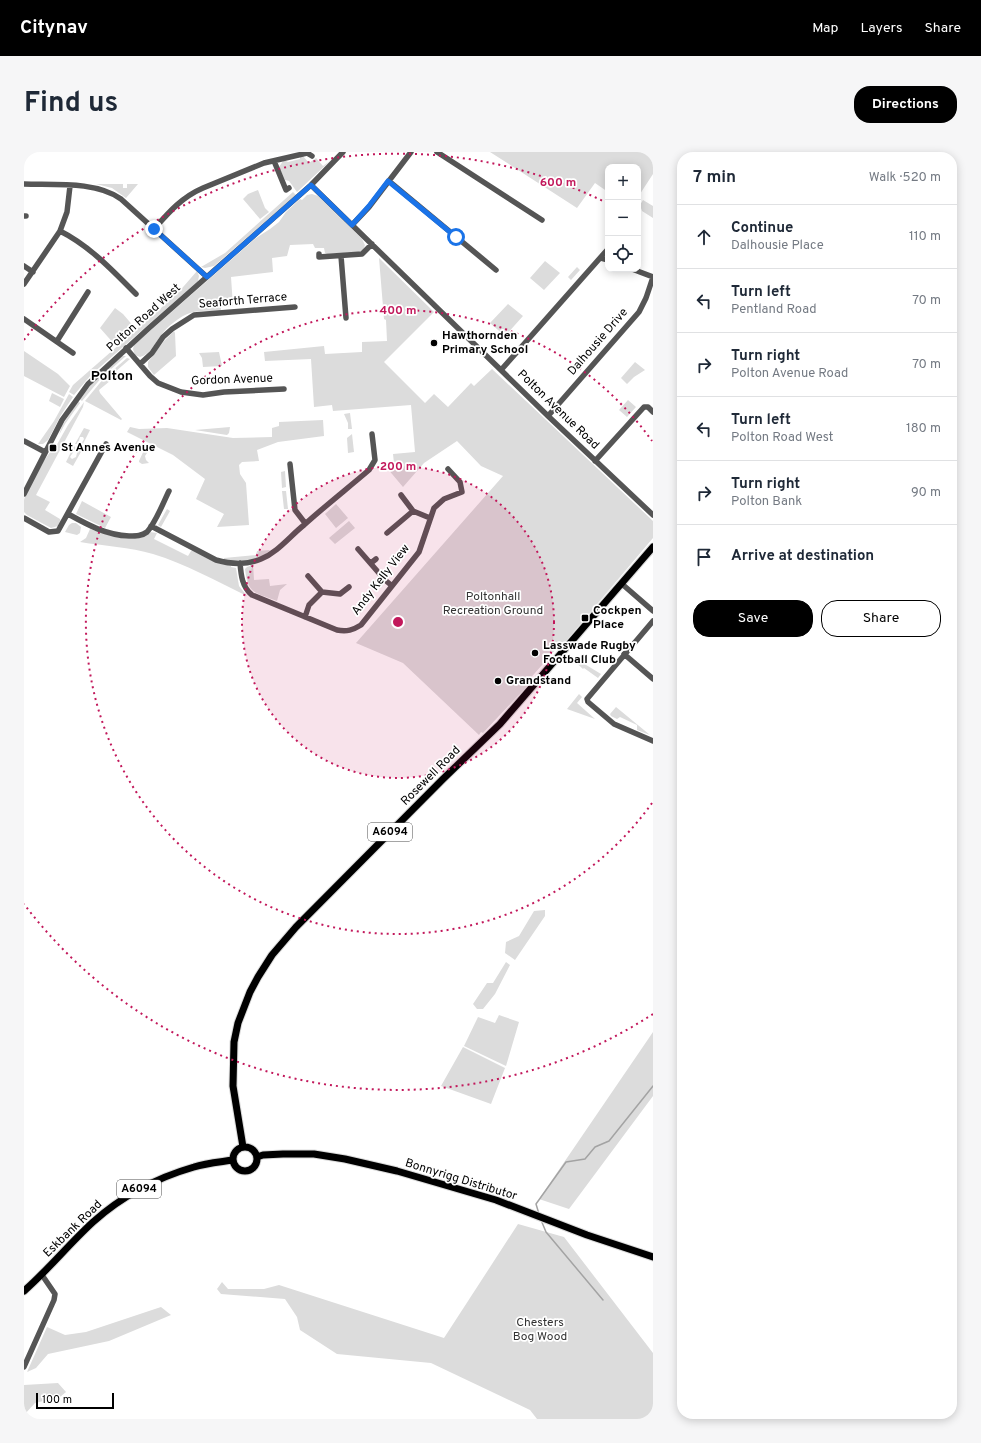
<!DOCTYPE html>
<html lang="en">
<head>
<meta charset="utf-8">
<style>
	:root { --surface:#fff; --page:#f6f6f7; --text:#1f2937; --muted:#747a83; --line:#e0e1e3; --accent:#000 }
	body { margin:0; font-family:Overpass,sans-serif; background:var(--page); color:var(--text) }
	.controls { position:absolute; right:12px; top:12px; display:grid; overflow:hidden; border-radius:8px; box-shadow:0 2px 10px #0003 }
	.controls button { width:36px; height:36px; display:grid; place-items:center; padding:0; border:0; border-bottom:1px solid var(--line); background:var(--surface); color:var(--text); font:20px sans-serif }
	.scale { position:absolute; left:12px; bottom:10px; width:78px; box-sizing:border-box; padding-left:4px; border:2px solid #000; border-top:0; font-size:11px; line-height:14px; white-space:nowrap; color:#000; -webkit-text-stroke:3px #fff; paint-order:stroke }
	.stop { position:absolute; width:12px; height:12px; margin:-9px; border:3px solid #1a73e8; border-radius:50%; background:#fff }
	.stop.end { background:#1a73e8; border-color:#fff; box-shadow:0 1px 4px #0008 }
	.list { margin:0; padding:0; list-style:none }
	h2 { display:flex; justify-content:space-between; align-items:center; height:52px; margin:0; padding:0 16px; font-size:17px }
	h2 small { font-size:13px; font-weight:400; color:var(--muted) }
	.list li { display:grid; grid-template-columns:26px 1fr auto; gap:12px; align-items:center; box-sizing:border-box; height:64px; padding:0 16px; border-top:1px solid var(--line) }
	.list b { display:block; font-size:15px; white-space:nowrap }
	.list p { margin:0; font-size:13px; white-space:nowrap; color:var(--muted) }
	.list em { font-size:13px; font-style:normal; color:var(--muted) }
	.actions { display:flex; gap:8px; padding:12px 16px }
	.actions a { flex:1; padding:9px 0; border:1px solid var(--accent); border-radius:16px; text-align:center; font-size:14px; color:var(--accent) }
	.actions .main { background:var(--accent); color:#fff }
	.icon { flex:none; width:22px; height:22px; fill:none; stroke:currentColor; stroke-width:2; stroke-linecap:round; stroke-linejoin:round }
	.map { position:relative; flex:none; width:629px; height:1267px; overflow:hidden; border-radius:16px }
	header { display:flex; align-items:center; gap:24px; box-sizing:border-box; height:56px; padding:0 20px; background:var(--accent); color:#fff }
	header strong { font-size:19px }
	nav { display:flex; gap:22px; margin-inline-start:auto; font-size:14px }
	.intro { display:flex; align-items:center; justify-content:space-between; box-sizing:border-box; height:96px; padding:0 24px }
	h1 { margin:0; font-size:28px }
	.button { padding:10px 18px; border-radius:16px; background:var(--accent); color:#fff; font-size:14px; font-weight:700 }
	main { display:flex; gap:24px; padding:0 24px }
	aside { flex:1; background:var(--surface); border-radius:16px; box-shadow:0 2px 10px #0003 }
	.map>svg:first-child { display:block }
	.green { fill:#dcdcdc }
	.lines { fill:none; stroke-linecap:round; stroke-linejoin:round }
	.stream { stroke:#a3a3a3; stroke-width:1.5 }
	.major-casing { stroke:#dbdbdb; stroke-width:9 }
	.minor { stroke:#555; stroke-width:5.5 }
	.major { stroke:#000; stroke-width:7 }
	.route { stroke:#1a73e8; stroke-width:5 }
	.ring { fill:none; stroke:#c2185b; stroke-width:2; stroke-dasharray:2 4 }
	.poi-dot { fill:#000; stroke:#fff; stroke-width:1.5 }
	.labels { text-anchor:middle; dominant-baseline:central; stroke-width:3.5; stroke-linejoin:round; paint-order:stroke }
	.shield { fill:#fff; stroke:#4c4c4c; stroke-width:1 }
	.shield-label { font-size:11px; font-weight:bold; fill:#000 }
	.street-label { font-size:12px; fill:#000; stroke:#fff }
	.poi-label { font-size:12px; font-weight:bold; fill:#000; stroke:#fff; text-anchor:start }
	.park-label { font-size:12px; fill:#333; stroke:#fff }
	.quarter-label { font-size:14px; font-weight:bold; fill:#000; stroke:#fff }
	.centre { fill:#c2185b; stroke:#fff; stroke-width:2 }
	.ring-label { font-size:12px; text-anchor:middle; font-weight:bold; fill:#c2185b; stroke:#fff; stroke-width:3.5; stroke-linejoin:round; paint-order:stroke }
</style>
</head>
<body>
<header>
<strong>Citynav</strong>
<nav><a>Map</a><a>Layers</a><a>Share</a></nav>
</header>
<div class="intro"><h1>Find us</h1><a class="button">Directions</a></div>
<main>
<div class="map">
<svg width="629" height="1267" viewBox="0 0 629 1267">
	<rect width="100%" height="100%" fill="#fff"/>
	<!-- green -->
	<path class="green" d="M466,0H629V22L614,45V15H584V40L571,31L553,56Z
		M279,4L285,11L292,6L299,14L306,9L273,40L265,29L261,28L255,15L259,9H262L264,10L276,7V5Z
		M72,32H99V36H103V32H114L102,46L88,36Z
		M234,38L241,56L245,60L236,67L219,47L224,42Z
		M269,40L272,43L190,114L181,116L177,115L201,101Z
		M288,42L294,44L338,87L341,93L339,98L335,100L303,102L301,101L300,96H291L289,92L266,93L263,104L248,106L249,120L207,125L209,154L197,155V159C188,159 176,158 166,161C156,164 143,175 137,183C131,191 126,203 116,205L111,203L109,197L110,193L232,86L246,77L255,70L262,60L276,47L278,48L283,43Z
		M619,48L629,54V66L618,59L616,53Z
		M355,106L410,160L360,210L401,251L410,242L424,255L447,231L450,234L468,217L629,369V386L536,496H533L503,530L506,531L459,581L457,580L455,583L379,511L332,491L479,324L457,314L433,289L400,311L379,335L363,316L370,311L369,302L391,300L387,253L309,259L308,253L290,255L287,207L241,209L240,200L300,194L301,202L338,200V190L363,189L362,168L360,167Z
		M521,109L536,121L520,138L506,126Z
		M553,115L556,118L547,128L544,125Z
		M173,119L175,124L174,129L67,223L50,243L45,240L49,233L153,142Z
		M484,152L499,164L481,184L466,171Z
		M91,156L99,162L111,176L91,193L76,176Z
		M150,179L151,181L152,204L130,223L124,215V210L140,189Z
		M0,199L34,222L46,234L40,245L0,224Z
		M195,200L198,214L179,215L178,206L175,201Z
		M98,204H102L78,225L58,249L55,247L69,231Z
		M103,206L106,207L91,220L92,223V224L75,238L76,241L98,267L97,268L61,249L80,226Z
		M611,210L621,218L610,225L603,232L597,226Z
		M28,241L40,247L36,255L25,249Z
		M45,242L49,245L37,263L24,288L19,292H14L30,269Z
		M604,248L612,255L603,265L595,258Z
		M54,249L56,251L41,272L35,283L38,274Z
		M60,250L59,255L12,343L26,350L21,358L36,367L37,370L34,374L27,376L3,363L0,360C0,357 0,351 0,348C2,339 24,298 31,296L44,273Z
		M326,261L328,277H324V271L320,262Z
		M299,268L300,284L254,290L233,298L235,309L218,310L215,313L216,322L222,331L225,373L193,375L200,362L172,347L181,327L149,303L103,280L106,275L115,277L143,276L209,286L248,285V276L255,274V270Z
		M206,275L205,281L203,283L171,278Z
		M60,276L66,278L57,296L56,294L60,287L59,285H56L54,292H51Z
		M328,282L330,300L324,301L323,286Z
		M50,294L52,296L46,305L48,307L52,305L54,297L58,298L49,314L42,310Z
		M122,294L127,295L121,304L122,308L125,311L118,312L115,310V309Z
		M261,319L262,335L258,336L257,320Z
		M258,339H262L264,357H260Z
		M58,349L87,365L81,376L52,362Z
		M312,352L324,366L312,376L301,362Z
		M143,357L146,359L137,375L134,373Z
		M325,369L331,376L311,392L305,386Z
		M48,371H52L57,375L56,381L53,383L41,380L45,373Z
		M66,377C78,381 103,390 115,386C119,385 123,382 126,380L133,381L130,387L164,404L167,399H169L196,412L207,414V415L212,416L215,434L223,444C192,429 162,412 129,402C106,395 80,394 56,390L62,386Z
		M246,398C237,410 215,410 200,408V406L232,403L233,399Z
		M226,412H229L230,428L245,427L246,434L263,432L256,438L253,449C231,440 224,443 221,417L223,415L226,414Z
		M549,505L577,522L574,526L560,516L559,517L548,507Z
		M555,542L558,545L553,551L571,567L543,557Z
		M592,555L626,583L613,578V573L596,565L593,567L587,564L586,562Z
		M521,758V764L491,808L481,801L482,790L495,784L510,759Z
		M482,810L486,813L471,842L459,857H453L449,852L463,831H469Z
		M475,863L495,870L482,914L440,894L454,865L471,871Z
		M629,880V944L545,1057L515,1047Z
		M439,895L481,916L467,952L417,934Z
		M494,1072L540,1085L629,1201V1267H513L506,1258L407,1211L313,1202L276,1178L273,1165L261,1147L197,1142L193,1137L198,1130L204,1137H240L255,1133L420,1186Z
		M137,1155L147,1163L85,1189L24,1202L12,1216L3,1220L23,1175L41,1183L62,1180Z
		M34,1231L42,1240L36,1245L11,1251L0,1263V1233Z"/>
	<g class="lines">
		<!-- stream -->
		<path class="stream" d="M515,1062L512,1052L542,1010L561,1007L571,995L585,989L629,934
			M517,1068L522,1080L579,1148"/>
		<!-- major casing -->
		<g class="major-casing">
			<path id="major" d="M209 1007a12 12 0 1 1 24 0a12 12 0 1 1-24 0Z
				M219,995L209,934L210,890L214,871L226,840L234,825L248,803L272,775L419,627L476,572L629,395
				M233,1005L239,1003L259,1002H290L321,1007L373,1019L472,1048L563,1083L629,1105
				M0,1139C25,1117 45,1092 69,1070C98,1044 132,1026 170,1015C182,1011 196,1010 209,1008"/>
		</g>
		<!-- minor -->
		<path class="minor" d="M413,0L518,68
			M250,9L262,38L265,36
			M365,29L472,118
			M0,32C30,33 72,29 97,47L183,125
			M287,33L524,264L629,363
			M0,64H2
			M328,73L345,55L387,0
			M130,77C145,60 158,45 179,36L240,11L283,1L288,4
			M36,79C66,94 89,119 112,142
			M295,102V105L338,102L348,92
			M317,104L322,166
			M577,106L584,108
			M0,114L9,120
			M608,117L629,125
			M0,132L36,79L43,60L46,34
			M0,167L49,201
			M33,189L64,140
			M102,196L126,224L134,231L157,240L179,243L200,240L260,237
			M116,212L128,201L139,185L148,177L170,163L271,155
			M477,218L584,97
			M524,264L615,160L622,146L629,125
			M0,289L21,300
			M571,309L620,255H624L629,260
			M266,312L271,358L281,371
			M0,342L38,268L64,232L125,176L287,33L319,0
			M377,343L389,359L406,366
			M44,362C64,373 82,383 105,384C112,384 118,384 123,380C132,370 139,351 145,339
			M0,366L25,380L34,379L82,292
			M127,374L192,408C206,412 223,413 237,407C254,400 266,384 280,373C301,354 324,336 345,318L351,308L348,282
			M363,381L389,359
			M334,397L361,428L367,433
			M216,411C217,423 218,435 228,443L313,478C323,480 329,478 337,473L395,400L410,356L420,347L438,340L436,330L424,317
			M347,411L352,407
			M284,424L298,440L316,442L325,435
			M598,432L629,459
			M281,465L285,453L298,440
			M629,469L563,547L564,550L590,572L629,589
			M600,502L629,527
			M0,1215L30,1148L31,1142L18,1123"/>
		<!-- major -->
		<use href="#major" class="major"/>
	</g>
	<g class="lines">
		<!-- route -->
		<path class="route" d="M130,77L183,125L287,33L328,73L345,54L364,29L432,85"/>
	</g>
	<!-- distance rings -->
	<circle cx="374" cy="470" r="156" fill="#c2185b" fill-opacity=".12"/>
	<g class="ring">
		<circle cx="374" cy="470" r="156"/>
		<path d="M628 651A312 312 0 1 1 628 289"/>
		<path d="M629 862A468 468 0 0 1 0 752M0 188A468 468 0 0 1 583 51"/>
	</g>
	<!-- markers -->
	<g class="poi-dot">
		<circle cx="410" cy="191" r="4"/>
		<rect x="25" y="292" width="8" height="8" rx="2"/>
		<rect x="557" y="462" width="8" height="8" rx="2"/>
		<circle cx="511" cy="501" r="4"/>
		<circle cx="474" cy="529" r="4"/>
	</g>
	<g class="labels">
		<!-- shield labels -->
		<g class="shield">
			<rect x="344" y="671" width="44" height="18" rx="3"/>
			<rect x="93" y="1028" width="44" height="18" rx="3"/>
		</g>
		<g class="shield-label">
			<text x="366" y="680">A6094</text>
			<text x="115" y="1037">A6094</text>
		</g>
		<!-- street labels -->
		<g class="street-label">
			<text transform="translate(219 149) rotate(-5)">Seaforth Terrace</text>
			<text transform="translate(120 166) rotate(-42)">Polton Road West</text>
			<text transform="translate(574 190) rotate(-49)">Dalhousie Drive</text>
			<text transform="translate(208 228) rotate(-2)">Gordon Avenue</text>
			<text transform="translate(534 258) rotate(44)">Polton Avenue Road</text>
			<text transform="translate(357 428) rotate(-52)">Andy Kelly View</text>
			<text transform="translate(407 624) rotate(-45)">Rosewell Road</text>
			<text transform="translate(437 1028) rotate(17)">Bonnyrigg Distributor</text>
			<text transform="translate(49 1077) rotate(-44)">Eskbank Road</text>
		</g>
		<!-- poi labels -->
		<g class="poi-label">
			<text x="418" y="184">Hawthornden<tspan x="418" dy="14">Primary School</tspan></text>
			<text x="37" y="296">St Annes Avenue</text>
			<text x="569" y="459">Cockpen<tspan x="569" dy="14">Place</tspan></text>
			<text x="519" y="494">Lasswade Rugby<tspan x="519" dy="14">Football Club</tspan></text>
			<text x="482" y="529">Grandstand</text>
		</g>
		<!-- park labels -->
		<g class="park-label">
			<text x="469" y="445">Poltonhall<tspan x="469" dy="14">Recreation Ground</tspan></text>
			<text x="516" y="1171">Chesters<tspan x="516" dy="14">Bog Wood</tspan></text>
		</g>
		<!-- quarter labels -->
		<g class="quarter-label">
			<text x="88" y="224">Polton</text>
		</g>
	</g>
	<circle cx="374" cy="470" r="6" class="centre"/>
	<g class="ring-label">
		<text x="534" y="34">600 m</text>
		<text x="374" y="162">400 m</text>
		<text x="374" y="318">200 m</text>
	</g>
</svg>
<div class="controls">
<button>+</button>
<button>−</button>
<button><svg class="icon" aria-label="locate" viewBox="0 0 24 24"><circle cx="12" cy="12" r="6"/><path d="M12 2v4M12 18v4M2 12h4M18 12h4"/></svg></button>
</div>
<div class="scale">100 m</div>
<div class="stop" style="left:432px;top:85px"></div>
<div class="stop end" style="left:130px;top:77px"></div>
</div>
<aside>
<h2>7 min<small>Walk · 520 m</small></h2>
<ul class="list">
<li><svg class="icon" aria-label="ahead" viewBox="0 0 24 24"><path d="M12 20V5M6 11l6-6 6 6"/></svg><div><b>Continue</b><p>Dalhousie Place</p></div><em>110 m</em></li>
<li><svg class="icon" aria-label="left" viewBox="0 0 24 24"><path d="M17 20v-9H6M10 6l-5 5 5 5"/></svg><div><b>Turn left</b><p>Pentland Road</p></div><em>70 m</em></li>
<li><svg class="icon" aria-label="right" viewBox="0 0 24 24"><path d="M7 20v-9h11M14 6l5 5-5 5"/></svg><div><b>Turn right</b><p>Polton Avenue Road</p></div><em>70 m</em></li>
<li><svg class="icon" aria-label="left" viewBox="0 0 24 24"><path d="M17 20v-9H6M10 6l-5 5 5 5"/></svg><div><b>Turn left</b><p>Polton Road West</p></div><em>180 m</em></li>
<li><svg class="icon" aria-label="right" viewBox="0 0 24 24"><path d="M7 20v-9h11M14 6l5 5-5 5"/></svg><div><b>Turn right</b><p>Polton Bank</p></div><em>90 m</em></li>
<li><svg class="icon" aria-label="arrive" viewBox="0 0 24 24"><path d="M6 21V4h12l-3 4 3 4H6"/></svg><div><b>Arrive at destination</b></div></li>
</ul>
<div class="actions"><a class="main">Save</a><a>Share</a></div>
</aside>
</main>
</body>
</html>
